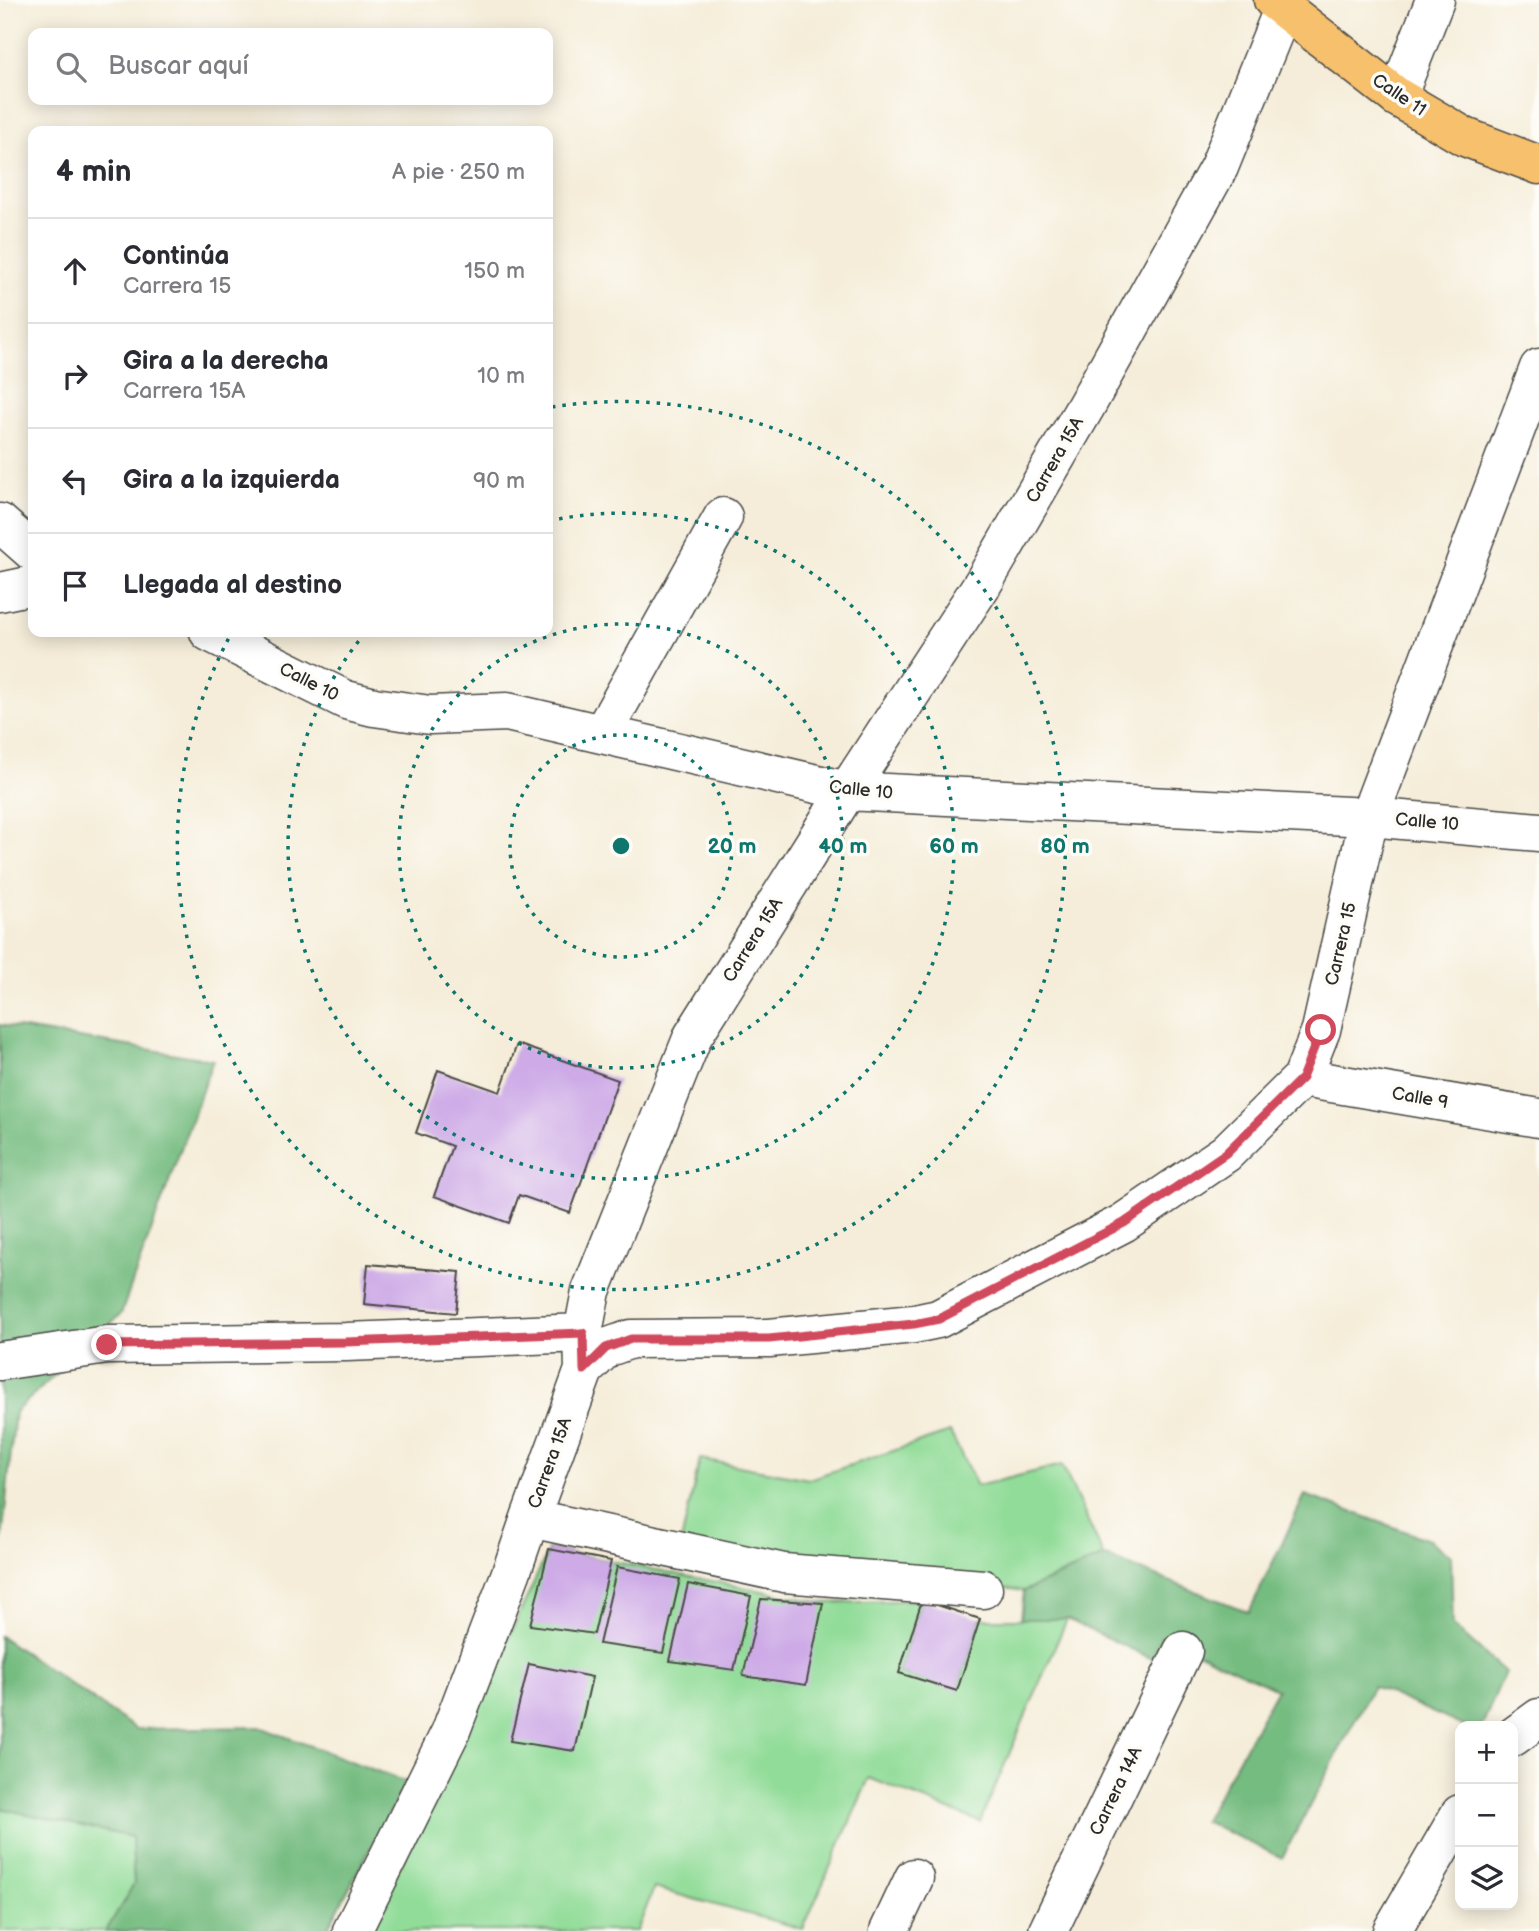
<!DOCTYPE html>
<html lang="es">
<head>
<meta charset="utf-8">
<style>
	:root { --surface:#fff; --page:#f7f7f7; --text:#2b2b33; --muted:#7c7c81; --line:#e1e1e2 }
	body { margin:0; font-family:"Balsamiq Sans",sans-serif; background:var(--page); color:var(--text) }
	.controls { position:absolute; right:21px; bottom:21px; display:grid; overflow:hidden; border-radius:14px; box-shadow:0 4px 18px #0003 }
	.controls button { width:63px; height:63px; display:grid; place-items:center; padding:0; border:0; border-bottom:2px solid var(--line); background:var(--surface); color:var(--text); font:35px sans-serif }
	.stop { position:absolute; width:21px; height:21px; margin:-16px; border:5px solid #d1495b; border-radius:50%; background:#fff }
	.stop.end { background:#d1495b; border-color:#fff; box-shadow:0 2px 7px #0008 }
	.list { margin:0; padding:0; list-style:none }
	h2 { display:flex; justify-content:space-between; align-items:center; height:91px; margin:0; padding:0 28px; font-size:30px }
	h2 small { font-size:23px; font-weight:400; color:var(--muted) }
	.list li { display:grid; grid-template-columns:46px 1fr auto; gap:21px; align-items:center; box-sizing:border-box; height:105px; padding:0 28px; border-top:2px solid var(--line) }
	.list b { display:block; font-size:26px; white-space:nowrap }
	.list p { margin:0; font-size:23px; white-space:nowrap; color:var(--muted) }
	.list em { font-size:23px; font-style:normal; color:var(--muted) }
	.icon { flex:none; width:38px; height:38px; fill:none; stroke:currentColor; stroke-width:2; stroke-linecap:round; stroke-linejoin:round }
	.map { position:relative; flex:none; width:1539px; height:1931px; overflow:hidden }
	.search { position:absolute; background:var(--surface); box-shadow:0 4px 18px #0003; left:28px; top:28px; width:525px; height:77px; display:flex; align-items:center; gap:18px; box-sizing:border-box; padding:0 24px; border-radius:14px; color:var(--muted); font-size:26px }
	.panel { position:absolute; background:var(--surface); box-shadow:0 4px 18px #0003; left:28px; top:126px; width:525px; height:511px; border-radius:14px }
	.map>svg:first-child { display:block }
	.green { fill:#91dc98; stroke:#5e8462; stroke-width:2 }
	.forest { fill:#74bc80; stroke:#507456; stroke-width:2 }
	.building { fill:#ceabe7 }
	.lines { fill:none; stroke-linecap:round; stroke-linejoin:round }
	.minor-casing { stroke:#494845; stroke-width:41 }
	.major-casing { stroke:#494845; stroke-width:41 }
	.minor { stroke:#fff; stroke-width:38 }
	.major { stroke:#f7c06c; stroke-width:38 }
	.route { stroke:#d1495b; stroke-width:9 }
	.ring { fill:none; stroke:#0f766e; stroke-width:3.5; stroke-dasharray:3.5 7 }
	.labels { text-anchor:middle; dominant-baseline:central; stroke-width:7; stroke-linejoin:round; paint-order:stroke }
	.street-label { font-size:18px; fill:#2b2b2b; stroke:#fdfcf7 }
	.centre { fill:#0f766e; stroke:#fdfcf7; stroke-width:3.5 }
	.ring-label { font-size:21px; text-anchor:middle; font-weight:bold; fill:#0f766e; stroke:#fdfcf7; stroke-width:7; stroke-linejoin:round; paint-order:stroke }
</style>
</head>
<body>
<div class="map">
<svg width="1539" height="1931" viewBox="0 0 1539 1931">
	<rect width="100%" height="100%" fill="#fdfcf7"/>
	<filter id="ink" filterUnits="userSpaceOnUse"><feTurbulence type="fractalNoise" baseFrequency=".0143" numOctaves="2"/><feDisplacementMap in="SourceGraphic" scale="14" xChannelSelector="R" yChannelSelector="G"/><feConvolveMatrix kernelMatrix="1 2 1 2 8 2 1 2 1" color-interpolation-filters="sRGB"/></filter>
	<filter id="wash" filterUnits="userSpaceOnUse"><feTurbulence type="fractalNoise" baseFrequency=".00686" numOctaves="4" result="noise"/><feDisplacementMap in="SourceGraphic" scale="28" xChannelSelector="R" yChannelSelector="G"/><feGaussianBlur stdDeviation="1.57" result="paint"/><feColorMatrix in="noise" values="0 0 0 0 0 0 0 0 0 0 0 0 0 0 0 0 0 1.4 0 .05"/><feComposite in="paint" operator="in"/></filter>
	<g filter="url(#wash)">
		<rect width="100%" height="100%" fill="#f5edd9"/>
		<!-- green -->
		<path class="green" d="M950,1432L977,1486L1062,1465L1104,1556L1024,1591L681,1542L700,1459L809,1479Z
			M549,1549L823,1603L922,1600L899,1673L957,1690L980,1619H1067L980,1822L869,1778L803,1929L654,1888L637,1931H367L457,1751Z
			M0,1808L132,1837L134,1884L106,1931H0Z"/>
		<!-- forest -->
		<path class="forest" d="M0,1025L213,1060L121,1314L15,1412L0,1561Z
			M1305,1495L1429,1540L1451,1556L1453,1626L1505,1672L1482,1726H1463L1373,1686L1282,1858L1204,1821L1277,1689L1162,1636L1152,1659L1067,1619H1021L1024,1591L1104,1556L1249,1612Z
			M0,1636L136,1729L260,1727L406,1782L326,1931H106L134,1884L132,1837L0,1808Z"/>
		<g id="blocks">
			<!-- building -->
			<path class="building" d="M517,1044L618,1080L570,1213L519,1195L509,1223L434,1196L452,1146L416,1133L438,1070L500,1092Z
				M368,1264L460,1272L456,1313L364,1304Z
				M549,1549L611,1561L594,1634L530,1625Z
				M617,1567L680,1579L663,1653L599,1644Z
				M688,1584L751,1596L734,1670L670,1661Z
				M761,1599L823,1603L806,1685L743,1676Z
				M922,1600L980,1619L957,1691L899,1673Z
				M529,1664L592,1677L575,1751L510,1741Z"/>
		</g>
	</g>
	<g filter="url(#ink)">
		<use href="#blocks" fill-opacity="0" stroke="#494845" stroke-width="2"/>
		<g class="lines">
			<!-- minor casing -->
			<g class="minor-casing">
				<path id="minor" d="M1397,97L1435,0
					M0,523L33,552
					M0,592L33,585
					M209,632L346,700L374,707L430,715L507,712L847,791L1369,817L1539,832
					M602,734L723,517
					M1302,1078L1539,1118
					M0,1361L107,1345L346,1342L583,1333
					M584,1370L606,1348L631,1339L769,1338L914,1324L938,1319L1123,1223L1226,1153L1302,1078L1321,1030L1369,817L1539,368
					M530,1518L784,1573L983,1589
					M1513,1737L1539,1718
					M352,1931L450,1733L511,1573L530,1518L584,1370L583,1333L591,1291L693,1036L847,791L983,583L1086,406L1219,167L1284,7
					M889,1931L914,1878
					M1048,1931L1183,1651
					M1392,1931L1460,1814"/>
			</g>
			<!-- major casing -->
			<g class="major-casing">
				<path id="major" d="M1273,0L1397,97L1465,137L1539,165"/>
			</g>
			<!-- minor -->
			<use href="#minor" class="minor"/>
			<!-- major -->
			<use href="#major" class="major"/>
		</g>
	</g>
	<g class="lines" filter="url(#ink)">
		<!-- route -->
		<path class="route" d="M107,1345L346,1342L583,1333L584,1370L606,1348L631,1339H769L914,1324L939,1319L1124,1223L1226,1153L1302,1078L1321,1030"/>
	</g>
	<!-- distance rings -->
	<g class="ring">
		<circle cx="621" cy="846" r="111"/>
		<circle cx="621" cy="846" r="222"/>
		<path d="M549 521A333 333 0 1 1 366 632"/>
		<path d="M552 407A444 444 0 1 1 231 634"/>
	</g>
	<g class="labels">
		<!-- street labels -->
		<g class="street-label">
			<text transform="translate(1399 95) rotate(34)">Calle 11</text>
			<text transform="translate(1055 460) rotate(-60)">Carrera 15A</text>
			<text transform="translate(309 682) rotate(27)">Calle 10</text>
			<text transform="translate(861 790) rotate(6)">Calle 10</text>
			<text transform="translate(1427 822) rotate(5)">Calle 10</text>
			<text transform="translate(753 940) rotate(-58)">Carrera 15A</text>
			<text transform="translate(1341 944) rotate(-77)">Carrera 15</text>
			<text transform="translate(1420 1098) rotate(10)">Calle 9</text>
			<text transform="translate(550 1463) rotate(-70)">Carrera 15A</text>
			<text transform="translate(1116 1791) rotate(-64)">Carrera 14A</text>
		</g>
	</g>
	<circle cx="621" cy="846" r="10" class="centre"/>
	<g class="ring-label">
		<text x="732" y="853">20 m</text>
		<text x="843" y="853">40 m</text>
		<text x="954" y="853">60 m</text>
		<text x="1065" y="853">80 m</text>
	</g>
</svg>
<div class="controls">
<button>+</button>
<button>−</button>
<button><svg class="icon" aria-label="layers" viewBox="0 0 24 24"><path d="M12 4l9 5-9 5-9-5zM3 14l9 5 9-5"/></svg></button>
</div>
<div class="stop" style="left:1321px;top:1030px"></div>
<div class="stop end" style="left:107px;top:1345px"></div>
<div class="search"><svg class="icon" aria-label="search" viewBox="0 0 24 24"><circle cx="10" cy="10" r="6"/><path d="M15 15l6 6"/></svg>Buscar aquí</div>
<section class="panel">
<h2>4 min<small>A pie · 250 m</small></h2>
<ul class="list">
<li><svg class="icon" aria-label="ahead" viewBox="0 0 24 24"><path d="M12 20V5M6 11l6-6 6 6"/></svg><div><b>Continúa</b><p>Carrera 15</p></div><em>150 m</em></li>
<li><svg class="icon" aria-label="right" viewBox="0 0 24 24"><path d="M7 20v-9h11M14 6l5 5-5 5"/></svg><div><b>Gira a la derecha</b><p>Carrera 15A</p></div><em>10 m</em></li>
<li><svg class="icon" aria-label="left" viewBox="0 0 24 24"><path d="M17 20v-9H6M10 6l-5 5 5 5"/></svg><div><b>Gira a la izquierda</b></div><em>90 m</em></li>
<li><svg class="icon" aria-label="arrive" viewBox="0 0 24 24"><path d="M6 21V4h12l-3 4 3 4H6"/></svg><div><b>Llegada al destino</b></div></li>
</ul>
</section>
</div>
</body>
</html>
